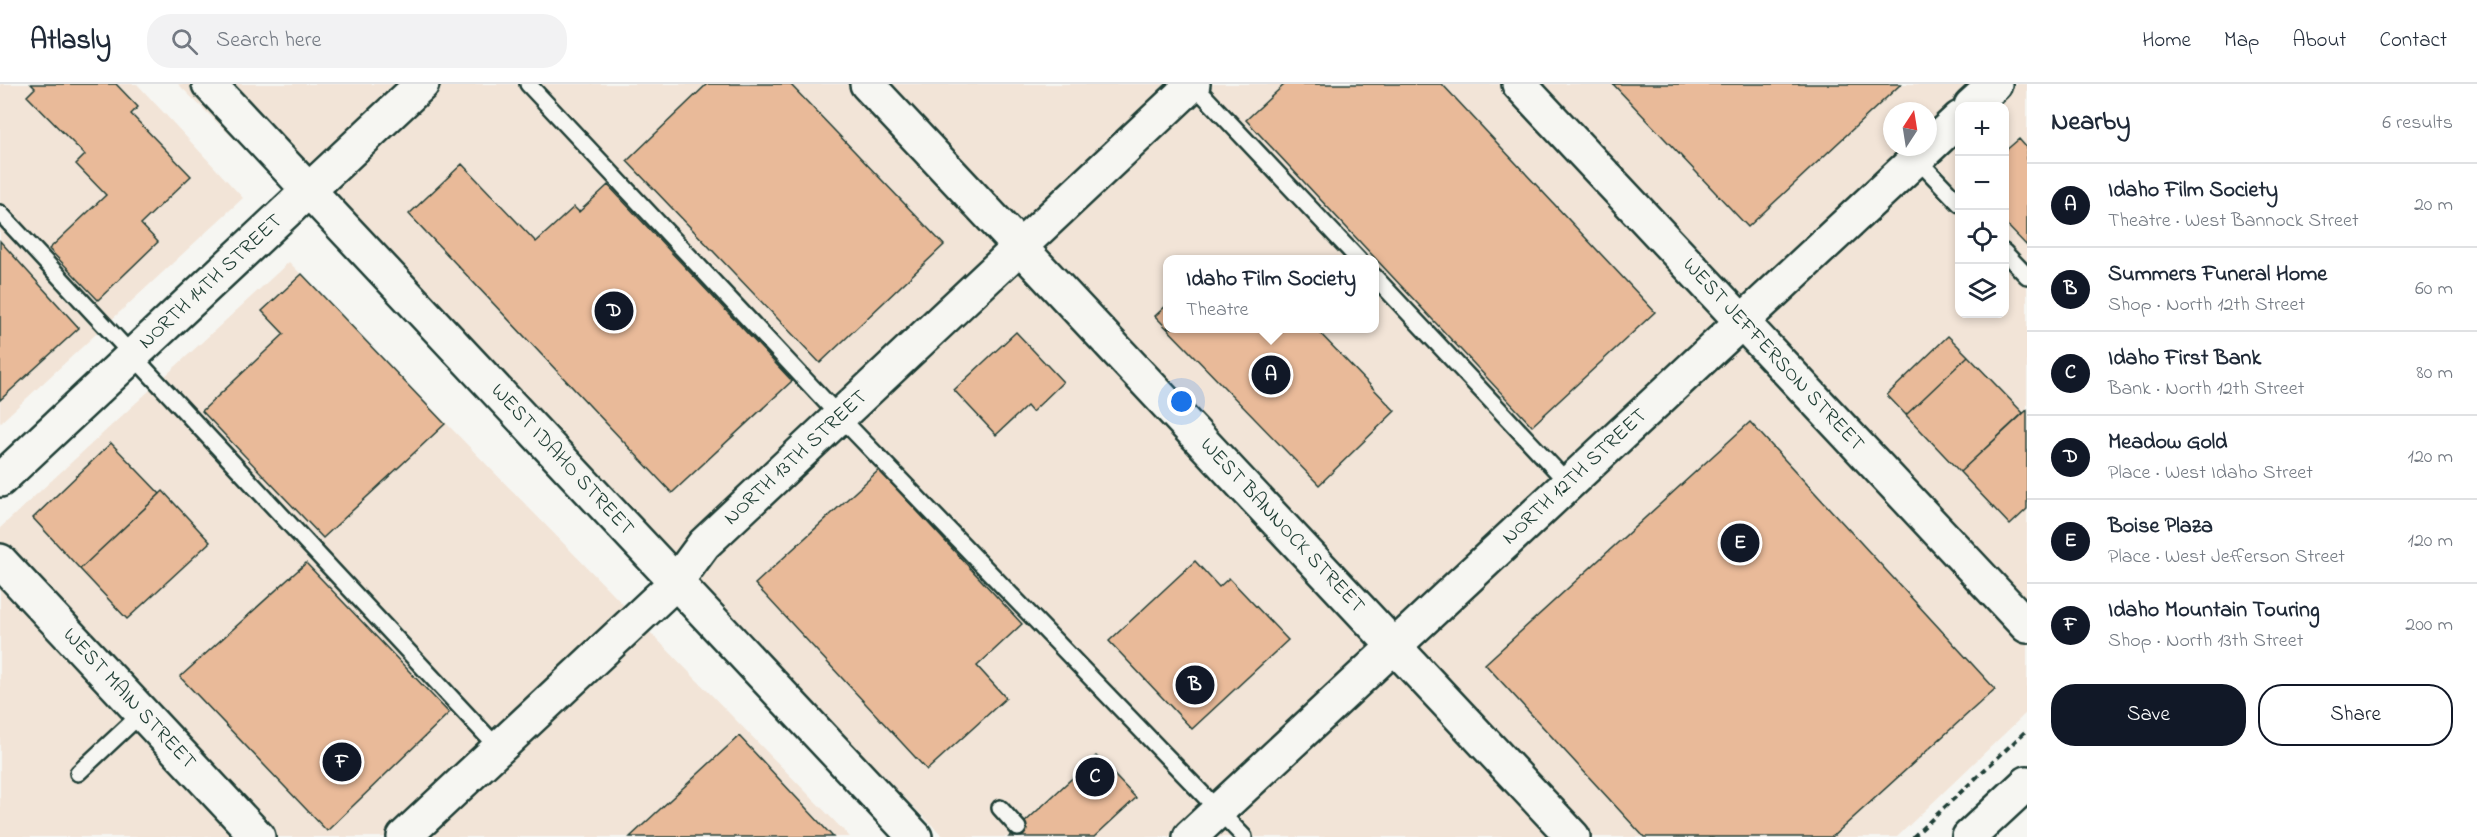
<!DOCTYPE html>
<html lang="en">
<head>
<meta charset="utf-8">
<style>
	:root { --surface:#fff; --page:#f2f2f3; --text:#1f2937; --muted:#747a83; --line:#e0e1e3; --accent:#111827 }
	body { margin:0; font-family:"Indie Flower",sans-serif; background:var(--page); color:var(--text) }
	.controls { position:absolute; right:18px; top:18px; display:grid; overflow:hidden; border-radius:12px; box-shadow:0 3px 9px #0003 }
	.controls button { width:54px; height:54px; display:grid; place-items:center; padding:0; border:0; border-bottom:2px solid var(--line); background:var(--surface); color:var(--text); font:30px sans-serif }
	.compass { position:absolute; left:1883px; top:18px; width:54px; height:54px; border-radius:50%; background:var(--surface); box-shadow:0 3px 9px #0003; rotate:12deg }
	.you { position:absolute; left:1182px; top:318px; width:21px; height:21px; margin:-15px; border:4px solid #fff; border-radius:50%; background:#1a73e8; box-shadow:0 0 0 9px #1a73e833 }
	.badge { display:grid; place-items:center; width:39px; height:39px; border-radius:50%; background:var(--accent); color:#fff; font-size:20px; font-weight:700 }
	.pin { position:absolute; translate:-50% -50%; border:3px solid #fff; box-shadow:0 2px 6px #0006 }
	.popup { position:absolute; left:1163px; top:171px; width:216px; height:78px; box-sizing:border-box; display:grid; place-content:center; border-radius:12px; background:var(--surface); filter:drop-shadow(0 2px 4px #0005); font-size:20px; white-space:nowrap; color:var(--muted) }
	.popup b { font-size:22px; color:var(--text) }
	.popup::after { content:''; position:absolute; left:50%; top:100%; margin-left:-12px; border:12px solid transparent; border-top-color:var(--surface) }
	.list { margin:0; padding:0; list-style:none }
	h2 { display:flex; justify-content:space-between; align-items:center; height:78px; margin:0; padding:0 24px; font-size:26px }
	h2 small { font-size:20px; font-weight:400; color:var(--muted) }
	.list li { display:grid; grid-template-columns:39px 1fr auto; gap:18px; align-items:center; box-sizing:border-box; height:84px; padding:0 24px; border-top:2px solid var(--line) }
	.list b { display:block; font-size:22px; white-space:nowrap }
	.list p { margin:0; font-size:20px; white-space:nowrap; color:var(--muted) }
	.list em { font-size:20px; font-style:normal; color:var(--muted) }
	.actions { display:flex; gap:12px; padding:18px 24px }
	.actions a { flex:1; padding:14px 0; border:2px solid var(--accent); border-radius:24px; text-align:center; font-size:21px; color:var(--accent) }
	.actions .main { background:var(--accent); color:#fff }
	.icon { flex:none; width:33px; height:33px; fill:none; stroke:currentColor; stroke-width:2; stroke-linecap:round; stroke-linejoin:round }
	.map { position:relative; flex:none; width:2027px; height:753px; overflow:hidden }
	header { display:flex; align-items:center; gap:36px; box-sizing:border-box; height:84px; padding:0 30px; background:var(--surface); border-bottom:2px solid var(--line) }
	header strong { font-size:28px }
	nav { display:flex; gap:33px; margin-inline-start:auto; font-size:21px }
	.search { width:420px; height:54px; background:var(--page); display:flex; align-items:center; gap:15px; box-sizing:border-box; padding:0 21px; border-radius:24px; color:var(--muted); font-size:22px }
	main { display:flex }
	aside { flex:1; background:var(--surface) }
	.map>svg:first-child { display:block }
	.built { fill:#f2e4d7; fill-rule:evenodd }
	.building { fill:#e9ba99; stroke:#1f3d34; stroke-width:1.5 }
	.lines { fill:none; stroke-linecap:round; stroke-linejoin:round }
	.service-casing { stroke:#1f3d34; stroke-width:20 }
	.tertiary-casing { stroke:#1f3d34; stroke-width:38 }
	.secondary-casing { stroke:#1f3d34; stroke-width:38 }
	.path { stroke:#1f3d34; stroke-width:4; stroke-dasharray:6 4.5; stroke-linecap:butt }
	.service { stroke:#f6f6f2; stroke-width:15 }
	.tertiary { stroke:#f6f6f2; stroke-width:33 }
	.secondary { stroke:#f6f6f2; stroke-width:33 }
	.labels { text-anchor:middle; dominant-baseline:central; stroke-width:5; stroke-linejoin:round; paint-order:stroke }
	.street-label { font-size:21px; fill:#1f3d34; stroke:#f6f6f2 }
</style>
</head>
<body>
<header>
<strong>Atlasly</strong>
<div class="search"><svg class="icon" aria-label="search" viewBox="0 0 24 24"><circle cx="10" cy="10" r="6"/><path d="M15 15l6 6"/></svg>Search here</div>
<nav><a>Home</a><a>Map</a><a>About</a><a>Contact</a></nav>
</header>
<main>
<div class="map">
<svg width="2027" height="753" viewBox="0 0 2027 753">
	<rect width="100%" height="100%" fill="#f6f6f2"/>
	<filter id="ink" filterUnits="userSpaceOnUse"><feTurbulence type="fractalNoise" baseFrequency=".0167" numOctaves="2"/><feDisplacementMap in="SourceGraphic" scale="12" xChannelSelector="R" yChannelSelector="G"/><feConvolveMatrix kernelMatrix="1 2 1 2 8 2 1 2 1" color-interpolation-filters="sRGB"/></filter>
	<g filter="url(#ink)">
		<!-- built -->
		<path class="built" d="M0,0H137L243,114L0,339Z
			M178,0H2027V628L1897,753H944ZM1960,22H2004V230H1960ZM1892,27H1928V63H1892ZM1168,176H1374V244H1168Z
			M289,178L850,753H0V444Z"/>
		<!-- building -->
		<path class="building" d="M31,0H116L138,23L131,30L191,92L141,140L158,158L98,216L49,165L106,111L76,80L85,71L27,12L35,4Z
			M707,0H790L944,161L820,279L627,77Z
			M1285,0H1442L1655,228L1532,342L1246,36Z
			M1613,0H1901L1748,143Z
			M2019,55L2027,64V162L2004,138V68Z
			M462,80L536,158L574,123L579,128L608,101L792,297L672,409L409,130Z
			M0,157L79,244L0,316Z
			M302,190L445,340L323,454L202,327L284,250L262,227Z
			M1168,220V244H1315L1395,327L1319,401L1155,232Z
			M1016,248L1063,298L1032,328L1027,322L996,351L954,306Z
			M1948,252L1968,272L1906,331L1887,311Z
			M1968,272L2023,329L1960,388L1906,331Z
			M2027,326V425L2010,441L1960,388Z
			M1750,338L1995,605L1832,753H1644L1485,580Z
			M111,359L160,410L80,485L33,434Z
			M879,386L1022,540L977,582L1006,614L927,686L755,500Z
			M163,407L210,458L127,535L80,485Z
			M1195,477L1219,503L1229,494L1288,556L1192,645L1109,557Z
			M306,479L449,629L327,747L180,593Z
			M739,652L833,753H630Z
			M1096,672L1136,714L1094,753H1009Z"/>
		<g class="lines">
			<!-- service casing -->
			<g class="service-casing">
				<path id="service" d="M528,0L840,333L1244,753
					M1193,0L1359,176
					M1916,74L1960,120
					M0,129L499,665
					M2004,168L2027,192
					M1374,192L1568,399
					M78,689L142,629
					M1000,724L1018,744"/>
			</g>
			<!-- tertiary casing -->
			<g class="tertiary-casing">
				<path id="tertiary" d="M867,0L1573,753
					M1519,0L2027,542
					M1971,22L1995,0
					M0,396L422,0
					M404,753L676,498L704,460L1193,0
					M1190,753L1960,34
					M1969,753L2027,699"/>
			</g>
			<!-- secondary casing -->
			<g class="secondary-casing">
				<path id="secondary" d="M209,0L915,753
					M0,477L258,753"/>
			</g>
			<!-- path -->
			<path class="path" d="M1913,753L2027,646"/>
			<!-- service -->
			<use href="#service" class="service"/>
			<!-- tertiary -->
			<use href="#tertiary" class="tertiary"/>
			<!-- secondary -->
			<use href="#secondary" class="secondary"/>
		</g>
	</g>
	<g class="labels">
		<!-- street labels -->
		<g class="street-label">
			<text transform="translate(211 198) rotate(-43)">NORTH 14TH STREET</text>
			<text transform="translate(1773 271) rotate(47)">WEST JEFFERSON STREET</text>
			<text transform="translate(796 374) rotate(-43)">NORTH 13TH STREET</text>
			<text transform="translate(562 376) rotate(47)">WEST IDAHO STREET</text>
			<text transform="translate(1575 393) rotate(-43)">NORTH 12TH STREET</text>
			<text transform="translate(1282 442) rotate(47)">WEST BANNOCK STREET</text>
			<text transform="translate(129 615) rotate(47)">WEST MAIN STREET</text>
		</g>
	</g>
</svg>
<div class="controls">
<button>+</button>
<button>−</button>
<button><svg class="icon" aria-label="locate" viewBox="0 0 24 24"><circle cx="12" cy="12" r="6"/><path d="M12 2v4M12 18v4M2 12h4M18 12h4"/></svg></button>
<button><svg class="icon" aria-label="layers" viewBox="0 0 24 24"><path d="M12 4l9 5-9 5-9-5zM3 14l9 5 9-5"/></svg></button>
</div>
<svg class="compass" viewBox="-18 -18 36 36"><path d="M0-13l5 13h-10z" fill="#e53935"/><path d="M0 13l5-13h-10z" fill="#747a83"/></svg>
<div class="you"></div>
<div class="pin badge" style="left:1271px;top:291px">A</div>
<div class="popup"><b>Idaho Film Society</b>Theatre</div>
<div class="pin badge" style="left:1195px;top:601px">B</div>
<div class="pin badge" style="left:1095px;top:693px">C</div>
<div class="pin badge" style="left:614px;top:227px">D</div>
<div class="pin badge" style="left:1740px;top:459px">E</div>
<div class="pin badge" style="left:342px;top:678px">F</div>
</div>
<aside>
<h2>Nearby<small>6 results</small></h2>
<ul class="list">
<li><span class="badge">A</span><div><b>Idaho Film Society</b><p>Theatre · West Bannock Street</p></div><em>20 m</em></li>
<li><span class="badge">B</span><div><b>Summers Funeral Home</b><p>Shop · North 12th Street</p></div><em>60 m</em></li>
<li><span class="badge">C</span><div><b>Idaho First Bank</b><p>Bank · North 12th Street</p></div><em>80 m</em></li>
<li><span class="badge">D</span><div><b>Meadow Gold</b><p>Place · West Idaho Street</p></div><em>120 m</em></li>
<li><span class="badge">E</span><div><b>Boise Plaza</b><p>Place · West Jefferson Street</p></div><em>120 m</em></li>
<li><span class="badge">F</span><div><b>Idaho Mountain Touring</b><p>Shop · North 13th Street</p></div><em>200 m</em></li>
</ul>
<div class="actions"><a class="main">Save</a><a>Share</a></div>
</aside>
</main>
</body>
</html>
